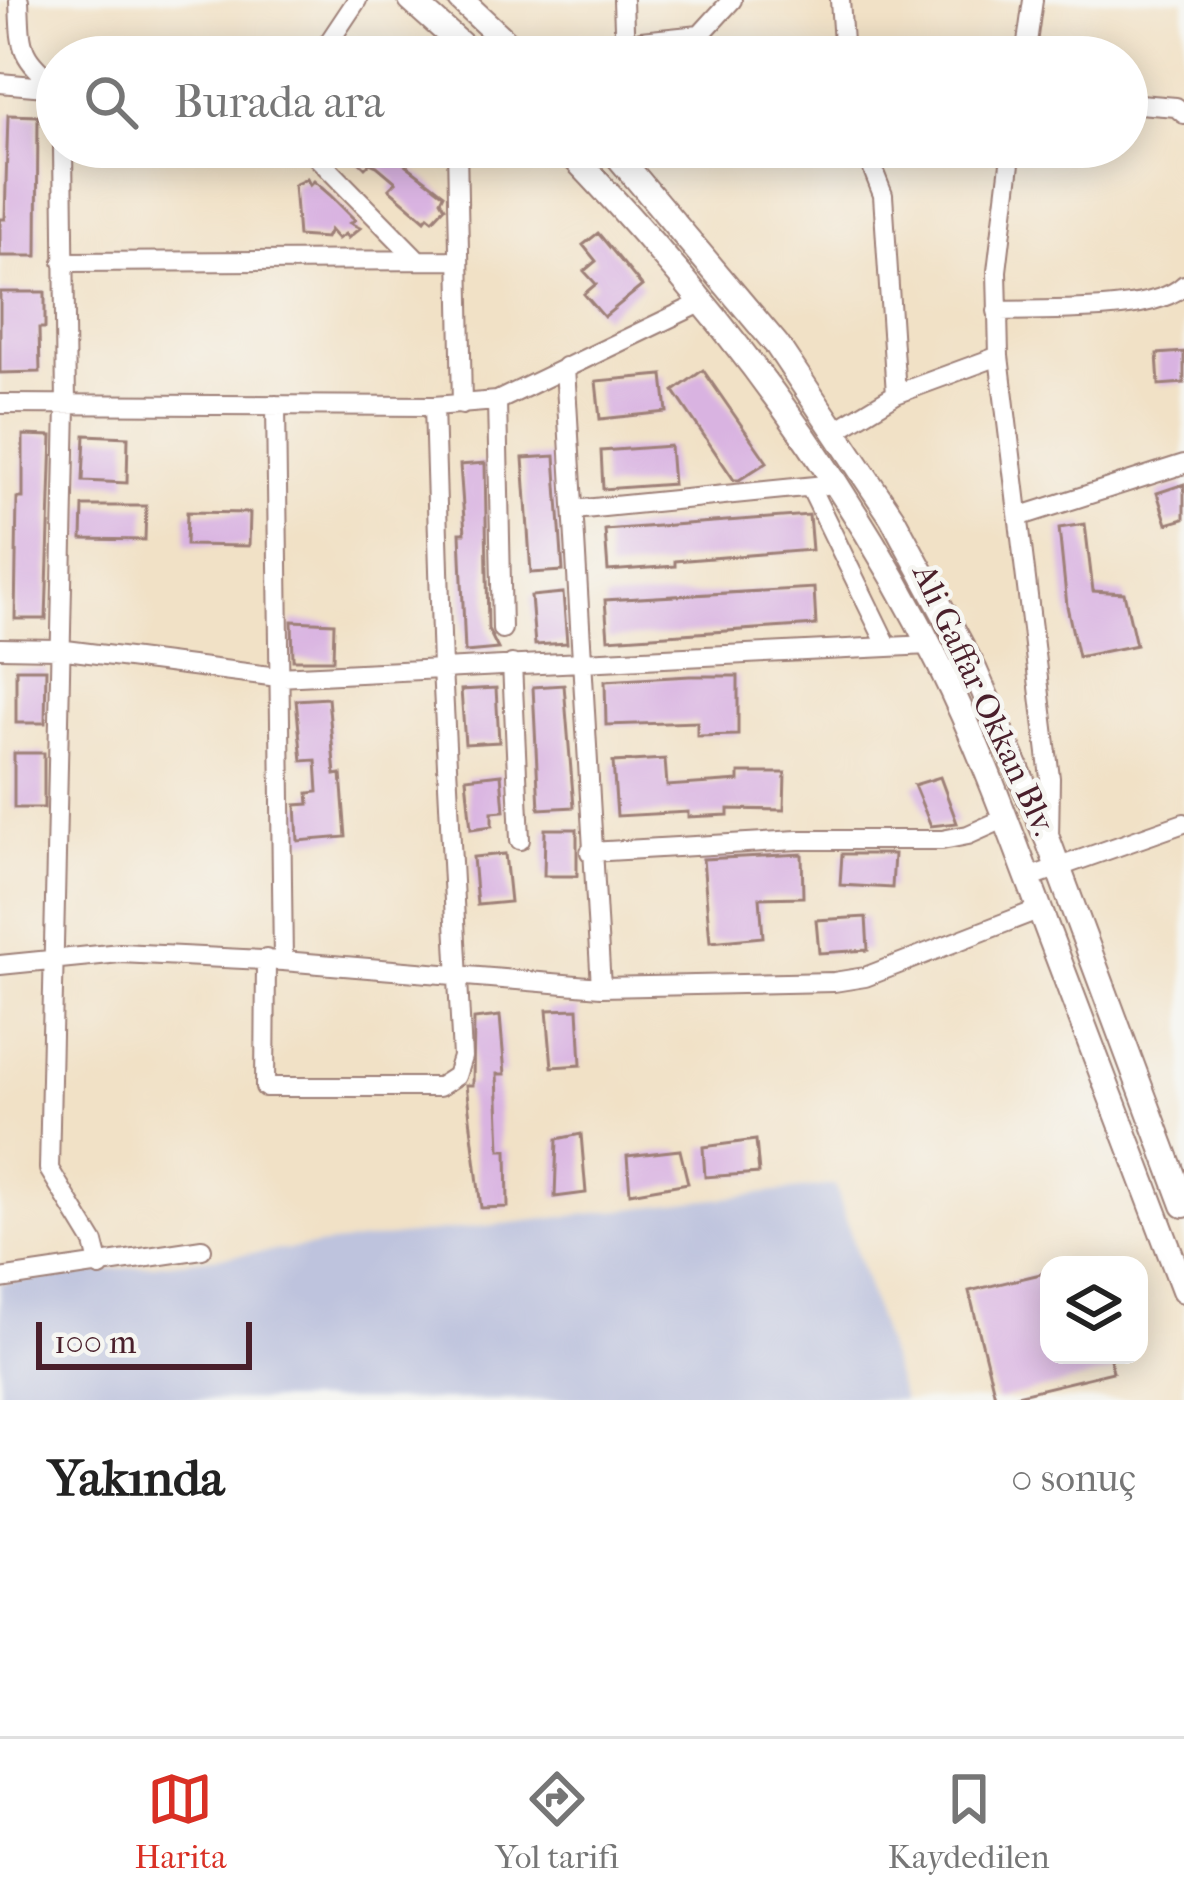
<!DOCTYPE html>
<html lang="tr">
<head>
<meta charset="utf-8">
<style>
	:root { --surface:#fff; --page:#f6f6f6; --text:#222; --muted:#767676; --line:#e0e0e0; --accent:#d93025 }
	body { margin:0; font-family:"IM FELL French Canon",serif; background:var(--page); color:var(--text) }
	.controls { position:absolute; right:36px; bottom:36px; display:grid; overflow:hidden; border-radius:24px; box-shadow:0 6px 30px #0003 }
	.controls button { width:108px; height:108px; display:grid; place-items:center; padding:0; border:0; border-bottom:3px solid var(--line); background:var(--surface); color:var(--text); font:60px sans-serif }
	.scale { position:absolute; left:36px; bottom:30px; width:216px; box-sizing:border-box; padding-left:12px; border:6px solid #4a1f2b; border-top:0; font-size:33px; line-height:42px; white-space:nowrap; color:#4a1f2b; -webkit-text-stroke:9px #f6f6f2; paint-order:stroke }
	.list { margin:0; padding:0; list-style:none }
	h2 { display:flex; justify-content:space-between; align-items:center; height:156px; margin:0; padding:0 48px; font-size:51px }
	h2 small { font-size:39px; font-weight:400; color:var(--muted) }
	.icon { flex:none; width:66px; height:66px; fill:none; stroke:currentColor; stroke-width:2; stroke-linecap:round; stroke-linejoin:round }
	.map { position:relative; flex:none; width:1184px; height:1400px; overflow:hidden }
	.search { position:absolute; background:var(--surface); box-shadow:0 6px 30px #0003; left:36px; right:36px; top:36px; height:132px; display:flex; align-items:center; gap:30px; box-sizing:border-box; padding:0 42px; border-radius:66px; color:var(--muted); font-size:45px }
	.sheet { height:336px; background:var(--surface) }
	nav { display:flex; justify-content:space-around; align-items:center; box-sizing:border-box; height:168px; border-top:3px solid var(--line); background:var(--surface); font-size:33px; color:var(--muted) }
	nav a { display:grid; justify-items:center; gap:6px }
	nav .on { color:var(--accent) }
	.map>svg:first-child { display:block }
	.industrial { fill:#bec3dd }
	.building { fill:#d9b3e1 }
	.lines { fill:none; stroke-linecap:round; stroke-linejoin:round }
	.minor-casing { stroke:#9e8078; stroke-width:22 }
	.major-casing { stroke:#9e8078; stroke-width:28 }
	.minor { stroke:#fff; stroke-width:18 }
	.major { stroke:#fff; stroke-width:24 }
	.labels { text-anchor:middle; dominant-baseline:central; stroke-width:9; stroke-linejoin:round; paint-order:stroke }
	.street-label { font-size:33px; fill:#4a1f2b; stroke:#f6f6f2 }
</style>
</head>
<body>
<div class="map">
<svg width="1184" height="1400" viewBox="0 0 1184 1400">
	<rect width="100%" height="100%" fill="#f6f6f2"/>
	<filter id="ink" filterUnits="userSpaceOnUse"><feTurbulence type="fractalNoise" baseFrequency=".00833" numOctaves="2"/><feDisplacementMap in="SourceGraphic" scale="24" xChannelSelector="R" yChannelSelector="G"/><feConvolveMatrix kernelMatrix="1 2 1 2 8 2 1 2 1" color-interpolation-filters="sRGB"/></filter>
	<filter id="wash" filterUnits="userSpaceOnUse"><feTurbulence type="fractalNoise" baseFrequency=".004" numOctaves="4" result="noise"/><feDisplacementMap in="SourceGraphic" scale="48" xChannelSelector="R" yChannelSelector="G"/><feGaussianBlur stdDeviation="2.7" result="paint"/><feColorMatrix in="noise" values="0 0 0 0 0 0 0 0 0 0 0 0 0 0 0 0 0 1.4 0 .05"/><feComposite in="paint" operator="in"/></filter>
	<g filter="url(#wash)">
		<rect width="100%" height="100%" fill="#f1e1c6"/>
		<!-- industrial -->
		<path class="industrial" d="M835,1185L903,1400H0V1283Z"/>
		<g id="blocks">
			<!-- building -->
			<path class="building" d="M8,115L38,116L37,256H0V219H5Z
				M344,147H395L389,152L444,194L441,200L445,207L433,220L428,216L425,220L389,189L396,182L377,166L370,163L365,168Z
				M307,179L310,185L314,181L330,195L355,220L350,223L360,228L348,238L345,234L338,239L330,230L326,238L298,236L294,185Z
				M598,233L642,286L604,317L584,294L596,284L584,271L596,261L583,245Z
				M0,292H45V328H39L40,372L0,373Z
				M1184,352V383L1159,385L1157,354Z
				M703,370L767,462L739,480H734L674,391Z
				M663,375L667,412L600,419L596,381Z
				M23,435L52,436L46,619H15L17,498H23Z
				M85,435L128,437L127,483L83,481Z
				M670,446L673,484L603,489L601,451Z
				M555,456L563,571L531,573L523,458Z
				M485,463L488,629L498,649L465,652L460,533H465L460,465Z
				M1184,484V519L1167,524L1157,493Z
				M83,506H146L145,540L82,539Z
				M187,512L250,513L249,546L186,545Z
				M809,515L812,550L675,561V566L608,571L605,530Z
				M1085,524L1093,591L1124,593L1136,645L1078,657L1067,606L1059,528Z
				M814,588L816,625L608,639L605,600Z
				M563,593L567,643L535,645L531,596Z
				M292,621L334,623L333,660H293Z
				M16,669H46L45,723H16Z
				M690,676H738V735L697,736V722L606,725L605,681Z
				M564,685L574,807L539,809L533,687Z
				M496,688L499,742L465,744L461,690Z
				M328,698L335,775L341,774L346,837L298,841L296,805L309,804L308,793L318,792L316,760L302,761L296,700Z
				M14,753H44V808H14Z
				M665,759L667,786L739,781V773H785L784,810L728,809V815L688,817V812L617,816L613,762Z
				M501,774L504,811L492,812V826L471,829L466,778Z
				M940,777L957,823L931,826L914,785Z
				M545,829H577V876H544Z
				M505,854L510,902L477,905L473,857Z
				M802,854L803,897L760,898L763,937L710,942L703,859Z
				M842,854H894L892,888L840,885Z
				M866,917L868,950L819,953L816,920Z
				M578,1009L581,1065L552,1067L547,1010Z
				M500,1016L505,1074H497L500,1150H507L508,1207L481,1208L466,1085H473L474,1019Z
				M581,1134L586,1193L555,1197L557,1139Z
				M756,1140L759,1173L705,1177L703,1147Z
				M680,1150L688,1183L630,1193L627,1156Z
				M1049,1272V1355H1109L1113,1372L996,1400L969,1291Z"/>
		</g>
	</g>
	<g filter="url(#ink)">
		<use href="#blocks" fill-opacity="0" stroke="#9e8078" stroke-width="3"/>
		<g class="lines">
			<!-- minor casing -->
			<g class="minor-casing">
				<path id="minor" d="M19,0C21,47 18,56 57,86
					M623,0L625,57
					M840,0L844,57
					M319,57L357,0
					M625,57L641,41L700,35L732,0
					M1025,57L1033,0
					M0,83L57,88
					M1127,103L1176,107L1184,114
					M63,147L66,406L49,1169L94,1243L100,1267
					M307,147L417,259
					M457,147L462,405
					M864,147L883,195L896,394
					M1012,147L997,271L999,356L1050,778L1049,840
					M63,262L459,260
					M997,311C1041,309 1154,315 1184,285
					M565,367L601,987
					M497,401L502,629
					M0,404L434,406L497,401L703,302
					M276,405L283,961
					M835,431L896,394L999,356
					M810,487L888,647
					M574,510L835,484
					M1021,516L1184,464
					M0,648L58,649L278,677L929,645
					M512,664L520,840
					M590,852L798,840H942L968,835L1006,818
					M1028,878L1184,823
					M266,959L265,1087H439L456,1076L462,1057L442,668L434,406
					M0,965L120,953L283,961L601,987L834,982L865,977L1040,909
					M0,1279L202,1249"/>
			</g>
			<!-- major casing -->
			<g class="major-casing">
				<path id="major" d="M411,0L475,57
					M461,0L522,57
					M564,147C713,301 845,473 940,666C983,753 1015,844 1049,934C1094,1053 1139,1172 1184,1290
					M610,147L777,345L892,517L975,671L1049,843L1184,1205"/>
			</g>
			<!-- minor -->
			<use href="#minor" class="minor"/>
			<!-- major -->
			<use href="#major" class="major"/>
		</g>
	</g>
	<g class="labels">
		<!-- street labels -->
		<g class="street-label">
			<text transform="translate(984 700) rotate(65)">Ali Gaffar Okkan Blv.</text>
		</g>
	</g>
</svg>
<div class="controls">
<button><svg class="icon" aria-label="layers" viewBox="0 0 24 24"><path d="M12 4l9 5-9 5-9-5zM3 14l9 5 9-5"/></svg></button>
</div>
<div class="scale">100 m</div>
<div class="search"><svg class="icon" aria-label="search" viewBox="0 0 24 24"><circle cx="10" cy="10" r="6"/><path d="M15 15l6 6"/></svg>Burada ara</div>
</div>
<section class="sheet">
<h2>Yakında<small>0 sonuç</small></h2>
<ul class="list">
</ul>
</section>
<nav>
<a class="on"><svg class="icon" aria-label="map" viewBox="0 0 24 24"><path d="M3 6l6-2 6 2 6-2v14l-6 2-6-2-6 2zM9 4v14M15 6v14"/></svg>Harita</a>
<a><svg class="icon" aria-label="directions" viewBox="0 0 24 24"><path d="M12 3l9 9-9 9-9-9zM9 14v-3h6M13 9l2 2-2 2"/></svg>Yol tarifi</a>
<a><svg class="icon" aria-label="saved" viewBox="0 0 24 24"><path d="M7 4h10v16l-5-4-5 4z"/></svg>Kaydedilen</a>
</nav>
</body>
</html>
